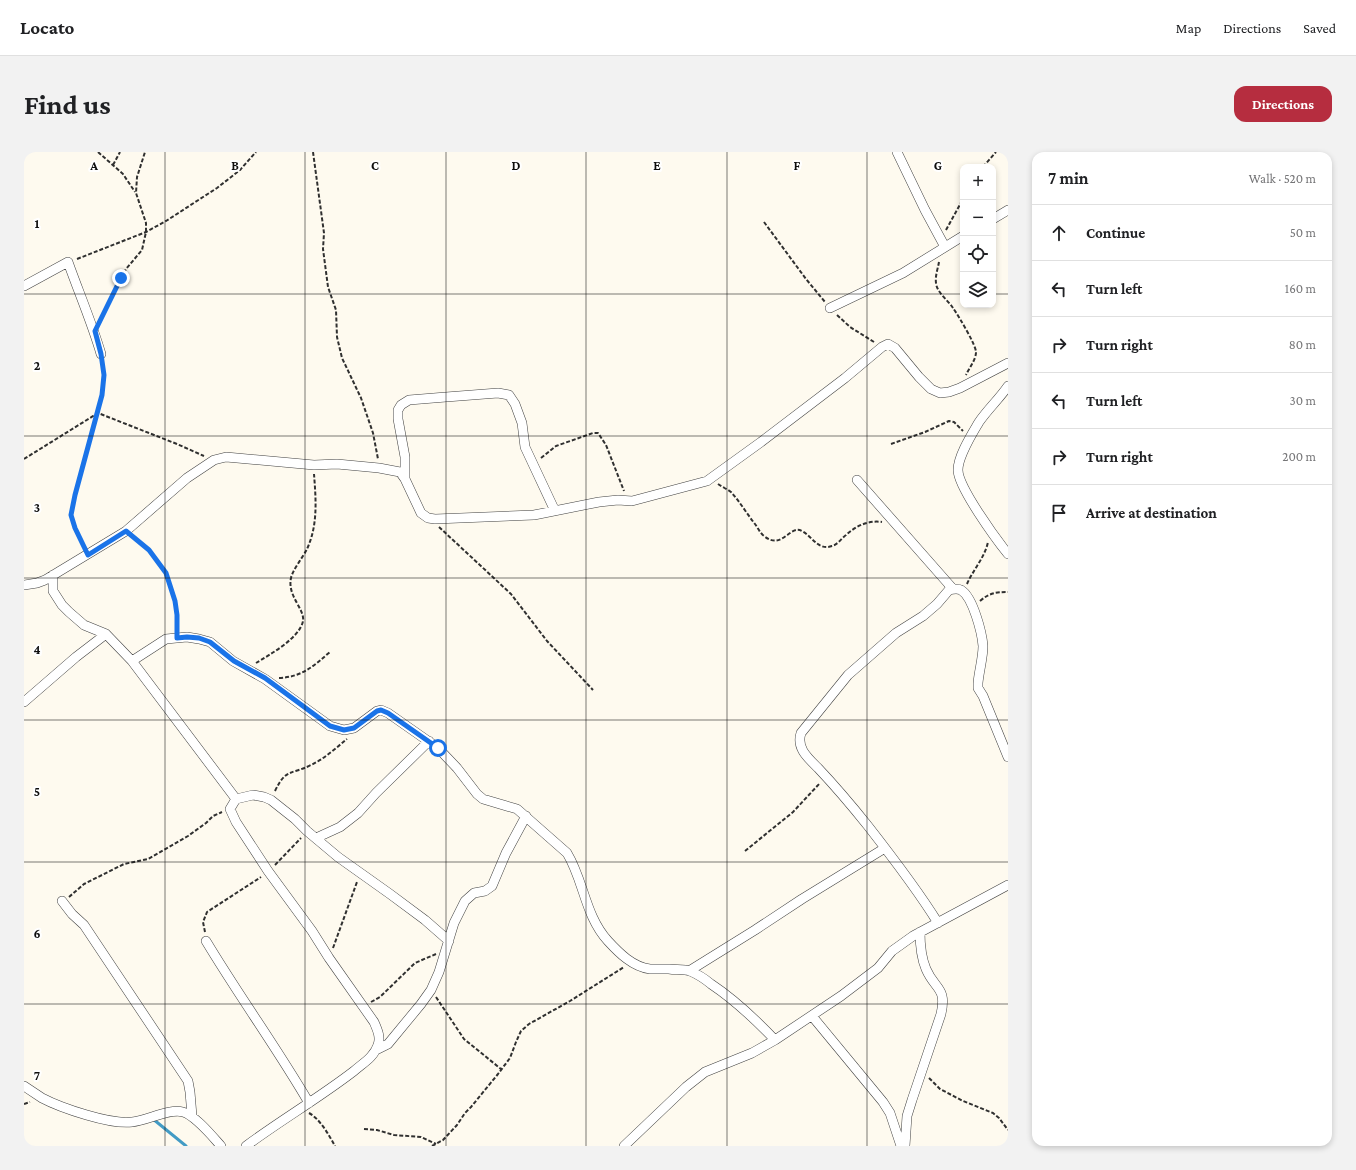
<!DOCTYPE html>
<html lang="en">
<head>
<meta charset="utf-8">
<style>
	:root { --surface:#fff; --page:#f2f2f2; --text:#202124; --muted:#757577; --line:#e0e0e0; --accent:#b62d3f }
	body { margin:0; font-family:"Crimson Pro",serif; background:var(--page); color:var(--text) }
	.controls { position:absolute; right:12px; top:12px; display:grid; overflow:hidden; border-radius:8px; box-shadow:0 2px 6px #0003 }
	.controls button { width:36px; height:36px; display:grid; place-items:center; padding:0; border:0; border-bottom:1px solid var(--line); background:var(--surface); color:var(--text); font:20px sans-serif }
	.stop { position:absolute; width:12px; height:12px; margin:-9px; border:3px solid #1a73e8; border-radius:50%; background:#fff }
	.stop.end { background:#1a73e8; border-color:#fff; box-shadow:0 1px 4px #0008 }
	.list { margin:0; padding:0; list-style:none }
	h2 { display:flex; justify-content:space-between; align-items:center; height:52px; margin:0; padding:0 16px; font-size:17px }
	h2 small { font-size:13px; font-weight:400; color:var(--muted) }
	.list li { display:grid; grid-template-columns:26px 1fr auto; gap:12px; align-items:center; box-sizing:border-box; height:56px; padding:0 16px; border-top:1px solid var(--line) }
	.list b { display:block; font-size:15px; white-space:nowrap }
	.list em { font-size:13px; font-style:normal; color:var(--muted) }
	.icon { flex:none; width:22px; height:22px; fill:none; stroke:currentColor; stroke-width:2; stroke-linecap:round; stroke-linejoin:round }
	.map { position:relative; flex:none; width:984px; height:994px; overflow:hidden; border-radius:12px }
	header { display:flex; align-items:center; gap:24px; box-sizing:border-box; height:56px; padding:0 20px; background:var(--surface); border-bottom:1px solid var(--line) }
	header strong { font-size:19px }
	nav { display:flex; gap:22px; margin-inline-start:auto; font-size:14px }
	.intro { display:flex; align-items:center; justify-content:space-between; box-sizing:border-box; height:96px; padding:0 24px }
	h1 { margin:0; font-size:28px }
	.button { padding:10px 18px; border-radius:12px; background:var(--accent); color:#fff; font-size:14px; font-weight:700 }
	main { display:flex; gap:24px; padding:0 24px }
	aside { flex:1; background:var(--surface); border-radius:12px; box-shadow:0 2px 6px #0003 }
	.map>svg:first-child { display:block }
	.lines { fill:none; stroke-linecap:round; stroke-linejoin:round }
	.stream { stroke:#429bc5; stroke-width:3 }
	.street-casing { stroke:#414141; stroke-width:10 }
	.path { stroke:#303030; stroke-width:2; stroke-dasharray:4 2; stroke-linecap:butt }
	.street { stroke:#fff; stroke-width:9 }
	.route { stroke:#1a73e8; stroke-width:5 }
	.grid { fill:none; stroke:#0e0e0e; stroke-width:1; stroke-opacity:0.55 }
	.grid-label { font-size:13px; text-anchor:middle; font-weight:bold; fill:#0e0e0e; stroke:#fff; stroke-width:4; stroke-linejoin:round; paint-order:stroke }
</style>
</head>
<body>
<header>
<strong>Locato</strong>
<nav><a>Map</a><a>Directions</a><a>Saved</a></nav>
</header>
<div class="intro"><h1>Find us</h1><a class="button">Directions</a></div>
<main>
<div class="map">
<svg width="984" height="994" viewBox="0 0 984 994">
	<rect width="100%" height="100%" fill="#fefaef"/>
	<g class="lines">
		<!-- stream -->
		<path class="stream" d="M129,967L162,994"/>
		<!-- street casing -->
		<g class="street-casing">
			<path id="street" d="M873,0L901,58L921,95
				M969,67L984,58
				M0,134L44,110C55,141 68,171 77,202
				M806,156L879,121L939,84
				M984,234C975,247 964,257 955,270C948,282 934,304 934,318C934,335 972,387 984,402
				M381,327V305L374,267V258L377,253L385,248L422,245L474,241L485,243L491,252L498,271L501,295L531,359
				M833,328L929,437
				M29,423V439L38,453L45,460L60,473L82,482L108,509L212,647L206,657L212,670L244,719L288,779L305,806L350,870C353,877 357,885 354,893C350,905 339,911 330,919C295,946 257,968 222,994
				M0,433L13,431L21,428L102,379L163,326L190,308L202,305L290,313L313,312L355,316L376,320L381,327L397,361L404,366L411,367L510,363L575,350L594,348L608,349L683,329L737,290L821,226L858,195L864,192L871,196L895,225L907,237L916,241L925,240L936,236L984,211
				M108,509L142,487L163,485L175,487L186,490L209,509L241,527L306,574L320,578L330,576L353,559L357,558L364,561L414,596L433,616L453,642L459,647L493,657L543,701C560,729 561,764 584,789C595,801 609,815 626,817C632,817 639,817 645,817C651,818 660,817 666,819C673,822 681,827 687,832C711,848 731,867 751,888
				M0,550L52,505L82,482
				M212,647L229,643L240,645L247,648L271,667L283,679L314,705L366,742L401,768L425,789
				M292,686L316,675L334,661L352,641L405,589
				M38,749L48,762L60,773L164,929L166,940L168,964
				M914,771C893,737 869,706 844,674C828,654 812,635 794,616C784,606 772,596 777,581L824,523L872,481L899,464L913,452L925,438C929,437 933,436 937,438C949,445 958,481 959,494C959,506 955,519 954,531V536L959,544L984,605
				M182,789C215,844 253,896 285,951
				M665,819L731,778L778,747L861,696
				M788,864L859,950L866,961L877,994
				M352,898L364,892L397,852L407,838L415,820L430,771L441,749L450,741L461,739L468,734L482,701L502,664
				M0,934C6,938 12,942 18,946C37,956 87,973 108,970C123,969 145,956 159,960C172,964 188,984 197,994
				M600,994L662,935L681,920L728,901L751,888L817,844L854,816L868,799L889,784L984,733
				M881,994L883,964L888,948L917,862C923,835 911,838 902,817C897,805 896,793 896,780"/>
		</g>
		<!-- path -->
		<path class="path" d="M74,0L99,22L111,40
			M289,0L300,81L299,97L304,135L312,158L313,185L318,206L337,246L349,281L354,307
			M89,13L96,0
			M959,15L972,0
			M740,70L782,127L801,150
			M922,78L939,47
			M53,107L122,80L142,69L193,36L216,18L232,0
			M915,110C914,116 911,124 912,131C913,141 924,148 929,156C934,163 952,193 952,200C952,208 945,216 942,223
			M813,163L826,175L850,190
			M75,169L102,117L118,98L122,80V71L112,41L113,25L121,0
			M867,292L901,280L925,269L930,270L939,279
			M517,306L532,294L569,281H574L582,293L600,339
			M0,307L74,261L153,292L180,304
			M694,332C698,335 703,337 707,340C716,350 723,362 731,372C734,376 736,381 740,384C758,399 766,372 778,379C789,385 794,399 808,394C813,393 817,387 822,383C832,374 844,368 858,370
			M415,375L487,442L523,489L569,538
			M109,385C114,389 120,393 124,397C145,418 154,449 153,478
			M60,395L51,376L47,363L51,343L78,243L80,223L78,210
			M943,432C949,418 961,405 964,390
			M956,449C965,441 972,440 984,440
			M232,511C245,503 276,486 279,469C281,457 263,444 267,426C268,419 279,405 283,397C294,373 292,348 290,322
			M255,526C278,525 290,514 307,499
			M251,639C262,616 267,623 287,613C300,607 312,596 323,587
			M721,699L769,660L796,631
			M251,713L277,686
			M45,745L60,732L100,712L124,707L164,684L182,671L189,664L198,660
			M181,780L179,770L183,760L237,725
			M309,796L333,730
			M412,845L440,887L477,917
			M347,850L356,845L391,811L412,802
			M905,926L916,937L939,949L969,961L975,966L984,978
			M0,952L6,950
			M285,961C296,967 305,983 311,994
			M340,977L353,978L370,983L397,985L412,992
			M408,994L419,988L433,973L441,961L447,955L474,922L486,906L492,890L497,879L505,872L546,849L600,815"/>
		<!-- street -->
		<use href="#street" class="street"/>
	</g>
	<g class="lines">
		<!-- route -->
		<path class="route" d="M97,126L71,179L77,202L80,223L78,243L51,343L47,363L51,376L64,403L102,379L125,398L142,421L151,449L153,463V486L163,485L175,486L186,490L210,509L241,526L306,574L320,578L330,576L353,559L357,558L364,561L414,596"/>
	</g>
	<!-- grid -->
	<path class="grid" d="M141,0V994M281,0V994M422,0V994M562,0V994M703,0V994M843,0V994M0,142H939M969,142H984M0,284H984M0,426H984M0,568H984M0,710H984M0,852H984"/>
	<g class="grid-label">
		<text x="70" y="18">A</text>
		<text x="211" y="18">B</text>
		<text x="351" y="18">C</text>
		<text x="492" y="18">D</text>
		<text x="633" y="18">E</text>
		<text x="773" y="18">F</text>
		<text x="914" y="18">G</text>
		<text x="13" y="76">1</text>
		<text x="13" y="218">2</text>
		<text x="13" y="360">3</text>
		<text x="13" y="502">4</text>
		<text x="13" y="644">5</text>
		<text x="13" y="786">6</text>
		<text x="13" y="928">7</text>
	</g>
</svg>
<div class="controls">
<button>+</button>
<button>−</button>
<button><svg class="icon" aria-label="locate" viewBox="0 0 24 24"><circle cx="12" cy="12" r="6"/><path d="M12 2v4M12 18v4M2 12h4M18 12h4"/></svg></button>
<button><svg class="icon" aria-label="layers" viewBox="0 0 24 24"><path d="M12 4l9 5-9 5-9-5zM3 14l9 5 9-5"/></svg></button>
</div>
<div class="stop" style="left:414px;top:596px"></div>
<div class="stop end" style="left:97px;top:126px"></div>
</div>
<aside>
<h2>7 min<small>Walk · 520 m</small></h2>
<ul class="list">
<li><svg class="icon" aria-label="ahead" viewBox="0 0 24 24"><path d="M12 20V5M6 11l6-6 6 6"/></svg><div><b>Continue</b></div><em>50 m</em></li>
<li><svg class="icon" aria-label="left" viewBox="0 0 24 24"><path d="M17 20v-9H6M10 6l-5 5 5 5"/></svg><div><b>Turn left</b></div><em>160 m</em></li>
<li><svg class="icon" aria-label="right" viewBox="0 0 24 24"><path d="M7 20v-9h11M14 6l5 5-5 5"/></svg><div><b>Turn right</b></div><em>80 m</em></li>
<li><svg class="icon" aria-label="left" viewBox="0 0 24 24"><path d="M17 20v-9H6M10 6l-5 5 5 5"/></svg><div><b>Turn left</b></div><em>30 m</em></li>
<li><svg class="icon" aria-label="right" viewBox="0 0 24 24"><path d="M7 20v-9h11M14 6l5 5-5 5"/></svg><div><b>Turn right</b></div><em>200 m</em></li>
<li><svg class="icon" aria-label="arrive" viewBox="0 0 24 24"><path d="M6 21V4h12l-3 4 3 4H6"/></svg><div><b>Arrive at destination</b></div></li>
</ul>
</aside>
</main>
</body>
</html>
